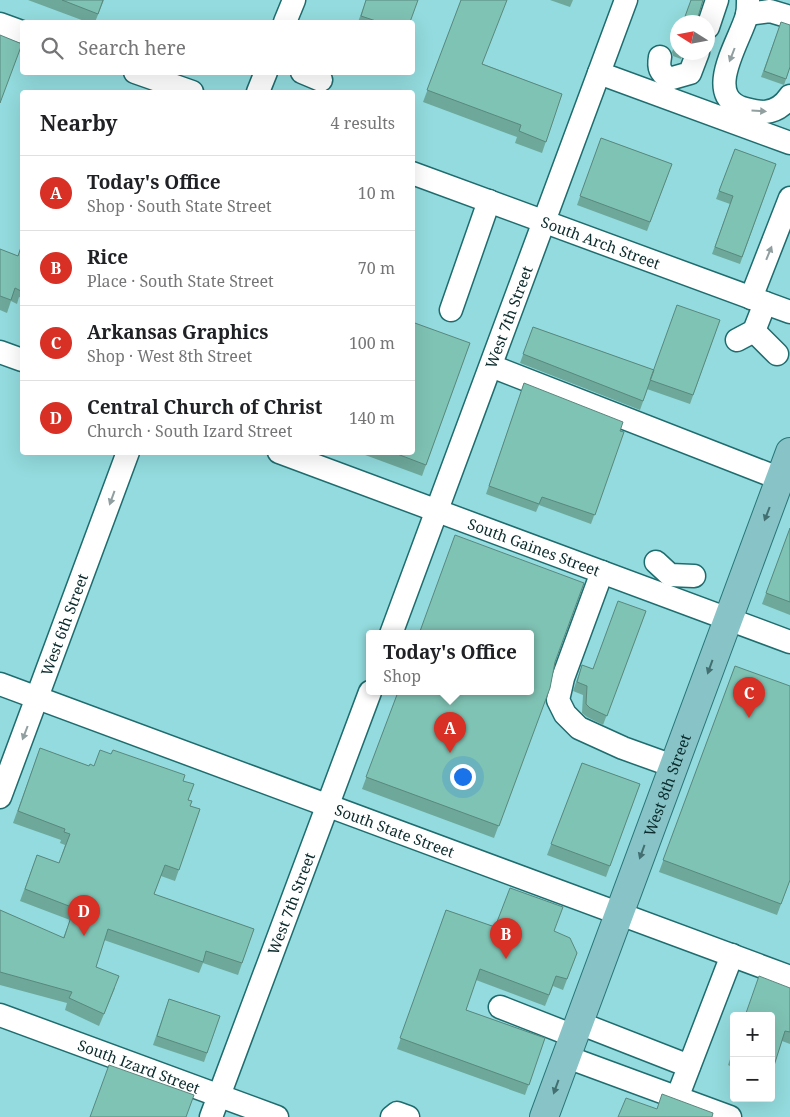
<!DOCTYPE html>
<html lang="en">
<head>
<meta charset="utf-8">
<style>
	:root { --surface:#fff; --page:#f6f6f6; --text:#202124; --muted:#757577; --line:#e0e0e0; --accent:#d93025 }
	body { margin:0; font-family:"Noto Serif",serif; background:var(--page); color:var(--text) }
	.controls { position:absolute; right:15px; bottom:15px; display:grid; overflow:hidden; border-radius:5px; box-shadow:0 5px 20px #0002 }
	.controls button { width:45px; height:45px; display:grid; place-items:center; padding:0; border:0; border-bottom:1px solid var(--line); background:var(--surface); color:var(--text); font:25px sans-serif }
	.compass { position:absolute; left:670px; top:15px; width:45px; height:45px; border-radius:50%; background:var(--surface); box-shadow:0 5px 20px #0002; rotate:281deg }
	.you { position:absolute; left:462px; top:776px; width:18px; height:18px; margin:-12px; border:4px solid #fff; border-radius:50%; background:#1a73e8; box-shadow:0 0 0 8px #1a73e833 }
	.badge { display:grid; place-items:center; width:32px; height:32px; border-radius:50%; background:var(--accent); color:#fff; font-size:16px; font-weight:700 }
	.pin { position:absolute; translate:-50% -41px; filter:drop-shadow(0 1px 2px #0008) }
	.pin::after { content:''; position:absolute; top:26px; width:18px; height:15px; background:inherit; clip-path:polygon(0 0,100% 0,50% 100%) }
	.popup { position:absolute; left:366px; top:630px; width:168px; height:65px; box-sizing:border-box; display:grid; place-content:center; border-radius:5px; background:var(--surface); filter:drop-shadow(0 1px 4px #0005); font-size:16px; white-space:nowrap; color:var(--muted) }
	.popup b { font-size:19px; color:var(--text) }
	.popup::after { content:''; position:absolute; left:50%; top:100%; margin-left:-10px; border:10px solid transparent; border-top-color:var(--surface) }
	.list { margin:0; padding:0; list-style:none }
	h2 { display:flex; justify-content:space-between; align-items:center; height:65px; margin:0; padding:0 20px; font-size:21px }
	h2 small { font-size:16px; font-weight:400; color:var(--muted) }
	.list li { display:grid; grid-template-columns:32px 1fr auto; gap:15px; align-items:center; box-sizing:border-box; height:75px; padding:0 20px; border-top:1px solid var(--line) }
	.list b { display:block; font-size:19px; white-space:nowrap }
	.list p { margin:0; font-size:16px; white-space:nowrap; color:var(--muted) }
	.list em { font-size:16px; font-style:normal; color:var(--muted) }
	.icon { flex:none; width:28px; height:28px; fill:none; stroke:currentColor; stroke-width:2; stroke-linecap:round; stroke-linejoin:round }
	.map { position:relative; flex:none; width:790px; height:1117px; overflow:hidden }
	.search { position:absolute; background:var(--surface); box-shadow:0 5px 20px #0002; left:20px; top:20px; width:395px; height:55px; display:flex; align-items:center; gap:12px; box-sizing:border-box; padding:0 18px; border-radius:5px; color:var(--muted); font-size:19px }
	.panel { position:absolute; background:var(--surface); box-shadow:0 5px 20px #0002; left:20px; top:90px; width:395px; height:365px; border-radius:5px }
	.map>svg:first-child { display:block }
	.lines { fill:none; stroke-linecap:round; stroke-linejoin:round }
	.minor-casing { stroke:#1f6c6f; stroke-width:25 }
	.major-casing { stroke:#297578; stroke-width:30 }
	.minor { stroke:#fff; stroke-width:22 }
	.major { stroke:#88c4c7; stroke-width:28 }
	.wall { fill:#6da89b }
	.building { fill:#7fc3b4; stroke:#59887e }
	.oneway { fill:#919fa0 }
	.oneway2 { fill:#436f71 }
	.labels { text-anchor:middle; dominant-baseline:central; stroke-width:4; stroke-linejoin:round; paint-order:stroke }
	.street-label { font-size:15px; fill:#0a2a2b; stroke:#9fe8eb }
</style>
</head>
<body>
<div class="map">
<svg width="790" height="1117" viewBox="0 0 790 1117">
	<rect width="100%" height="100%" fill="#93dbde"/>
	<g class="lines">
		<!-- minor casing -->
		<g class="minor-casing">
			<g id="minor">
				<path d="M748,0C748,5 748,11 747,15C740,41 703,94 742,108C750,110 757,112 765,112C775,111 784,105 790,96"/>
				<path d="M747,14L770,11L790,17"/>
				<path d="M285,22L294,0"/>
				<path d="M0,24L22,32"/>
				<path d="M708,27L717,0"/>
				<path d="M660,57C658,68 660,72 669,79L690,73L698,52"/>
				<path d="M135,72L192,92"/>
				<path d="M302,72L321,80"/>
				<path d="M599,73L790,143"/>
				<path d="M258,92L266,72"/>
				<path id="s1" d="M412,173L790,312"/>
				<path d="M751,298L790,198"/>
				<path d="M451,310L489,201"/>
				<path d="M754,331L777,354"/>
				<path d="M737,340L754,331L765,303"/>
				<path d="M0,352L22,360"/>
				<path d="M491,366L768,474L790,475"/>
				<path id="s2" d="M279,452L790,642"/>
				<path d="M656,562L670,575L694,576"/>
				<path d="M602,572L563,678L558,700L565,714L579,728L623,748L673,766"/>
				<path id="s3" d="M391,634L626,0"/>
				<path id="s4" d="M0,684L790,977"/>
				<path id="s5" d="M0,797L128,452"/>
				<path d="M500,1007L574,1036"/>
				<path id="s6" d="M0,1015L277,1117"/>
				<path d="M579,1023L689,1066"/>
				<path d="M567,1057L730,1117"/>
				<path d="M677,1098L732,955"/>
				<path id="s7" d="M211,1117L370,692"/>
				<path d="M392,1117L397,1113L408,1117"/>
			</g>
		</g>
		<!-- major casing -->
		<g class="major-casing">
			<g id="major">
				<path id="s8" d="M544,1117L790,452"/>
			</g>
		</g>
		<!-- minor -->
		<use href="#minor" class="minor"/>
		<!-- major -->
		<use href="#major" class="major"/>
	</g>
	<!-- wall -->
	<path class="wall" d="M28,0H104L95,22H87Z
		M366,0L410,22H358Z
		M461,0L483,64L562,94L542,153L515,143L517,137L423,102Z
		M550,0H573L570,7Z
		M781,22L790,67L784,85L761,77Z
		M678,36V52H684L681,59L673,56L672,52Z
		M601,138L672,164L647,231L577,205Z
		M735,149L776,164L740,264L712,254L730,204L716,199Z
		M22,248V298L19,297L17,304L11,301L7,313L0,310V249L18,256Z
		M720,320L690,404L647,389L650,382L640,410L520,363L533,327L654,370Z
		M470,343L422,476L357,452H412Z
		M524,383L624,432L591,524L539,505L536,512L486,494Z
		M790,528V615L762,604Z
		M646,611L603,725L587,717L582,713L583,695L573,691L582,665L593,669Z
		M555,662L550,688L494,838L362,789L398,692Z
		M735,666L790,880L777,915L659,872Z
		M40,748L89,766H94L183,781L190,806L200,809L175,881L161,876L154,894L254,929L238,975L203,963L199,973L104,940L96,967L115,988L99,1026L65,1010L67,1003L0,985V910L63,938L70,920L20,901L37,855L59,863L65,845L60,843L61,840L13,823Z
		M582,763L640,784L606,877L547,855Z
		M446,910L495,927L554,931L577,953L563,990L553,986L545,1006L476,980L466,1010L545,1038L525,1095L397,1049Z
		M790,988V1044L782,1041L771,1073V1016Z
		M169,999L220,1016L204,1062L153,1045Z
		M734,1047V1068L728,1065Z"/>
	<!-- building -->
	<path class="building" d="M62,0H103L98,14Z
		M366,0H418L410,22H379L361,16Z
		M461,0H507L482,64L562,94L546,142L519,131L521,125L427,90Z
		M691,0H703L698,17V22H683Z
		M781,22L790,25V67L786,79L764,71Z
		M0,35L22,44L0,103Z
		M678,36V51L675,50L674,46Z
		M601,138L672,164L650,222L580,196Z
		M735,149L776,164L742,257L715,247L733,196L719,191Z
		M21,247L22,248V288L21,291L15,288L11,300L0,296V249L18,256Z
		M677,305L720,320L693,395L650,380Z
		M412,322L470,343L426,465L392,452H412Z
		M533,327L654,370L643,401L523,354Z
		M524,383L623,422L620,431L624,432L595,515L542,497L539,504L489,486Z
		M790,528V602L766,593Z
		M455,535L584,583L555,662L550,688L499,826L366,777L398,692H530V634H419Z
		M618,601L646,611L607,716L590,708L586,704L587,686L577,682L582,665L593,669Z
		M735,666L790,686V880L781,904L663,860Z
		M40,748L89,766L90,764L94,766L100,750L111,754L113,750L185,775L183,781L194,784L188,800L192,801L190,806L200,809L179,870L165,865L154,894L254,929L242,963L206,951L203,962L108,929L96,967L119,976L104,1014L69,998L72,992L0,972V910L64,938L74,908L25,889L37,855L59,863L70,834L64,832L65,829L18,811Z
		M582,763L640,784L610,866L551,844Z
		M510,888L563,907L554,931L570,938L577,953L567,979L556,976L549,995L480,969L466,1010L545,1038L529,1085L400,1038L446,910L495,927Z
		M759,976L790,988V1032L785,1031L772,1072L771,1016H745Z
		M169,999L220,1016L207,1053L157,1036Z
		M734,1048V1055L731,1054Z
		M109,1065L194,1095L186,1117H90Z
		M662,1094L713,1113L712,1117H618L626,1098L657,1109Z"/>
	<!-- one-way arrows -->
	<defs><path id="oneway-solid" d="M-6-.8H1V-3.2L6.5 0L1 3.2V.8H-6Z" transform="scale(1.25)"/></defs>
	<g class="oneway">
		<use href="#oneway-solid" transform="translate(732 55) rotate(111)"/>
		<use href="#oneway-solid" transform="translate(759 111) rotate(3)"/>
		<use href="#oneway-solid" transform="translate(769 253) rotate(-68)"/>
		<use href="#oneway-solid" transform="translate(112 498) rotate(110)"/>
		<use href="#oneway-solid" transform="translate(25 733) rotate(111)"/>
	</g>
	<g class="oneway2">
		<use href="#oneway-solid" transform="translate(767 514) rotate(111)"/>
		<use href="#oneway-solid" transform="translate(710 667) rotate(110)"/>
		<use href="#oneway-solid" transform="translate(642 852) rotate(110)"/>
		<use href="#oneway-solid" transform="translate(556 1087) rotate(110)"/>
	</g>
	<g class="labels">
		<!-- street labels -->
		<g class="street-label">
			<text stroke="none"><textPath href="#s1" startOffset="201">South Arch Street</textPath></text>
			<text stroke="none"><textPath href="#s3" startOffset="338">West 7th Street</textPath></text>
			<text stroke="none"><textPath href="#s2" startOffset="272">South Gaines Street</textPath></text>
			<text stroke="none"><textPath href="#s5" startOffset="184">West 6th Street</textPath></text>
			<text stroke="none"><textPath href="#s8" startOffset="354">West 8th Street</textPath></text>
			<text stroke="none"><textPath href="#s4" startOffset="421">South State Street</textPath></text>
			<text stroke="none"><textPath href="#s7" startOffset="228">West 7th Street</textPath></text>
			<text stroke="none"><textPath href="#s6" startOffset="148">South Izard Street</textPath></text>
		</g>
	</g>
</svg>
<div class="controls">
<button>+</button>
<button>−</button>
</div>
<svg class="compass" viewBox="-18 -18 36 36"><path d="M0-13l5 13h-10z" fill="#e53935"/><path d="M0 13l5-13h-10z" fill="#757577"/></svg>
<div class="you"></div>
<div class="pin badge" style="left:450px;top:753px">A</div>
<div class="popup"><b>Today's Office</b>Shop</div>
<div class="pin badge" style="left:506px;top:959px">B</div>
<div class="pin badge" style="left:749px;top:718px">C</div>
<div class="pin badge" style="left:84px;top:936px">D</div>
<div class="search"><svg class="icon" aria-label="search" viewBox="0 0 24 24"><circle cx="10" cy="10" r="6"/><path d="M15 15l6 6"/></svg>Search here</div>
<section class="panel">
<h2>Nearby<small>4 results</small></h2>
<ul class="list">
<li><span class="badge">A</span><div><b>Today's Office</b><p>Shop · South State Street</p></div><em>10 m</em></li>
<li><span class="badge">B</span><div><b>Rice</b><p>Place · South State Street</p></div><em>70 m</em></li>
<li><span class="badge">C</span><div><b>Arkansas Graphics</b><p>Shop · West 8th Street</p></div><em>100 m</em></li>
<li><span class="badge">D</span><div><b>Central Church of Christ</b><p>Church · South Izard Street</p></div><em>140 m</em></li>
</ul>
</section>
</div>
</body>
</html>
